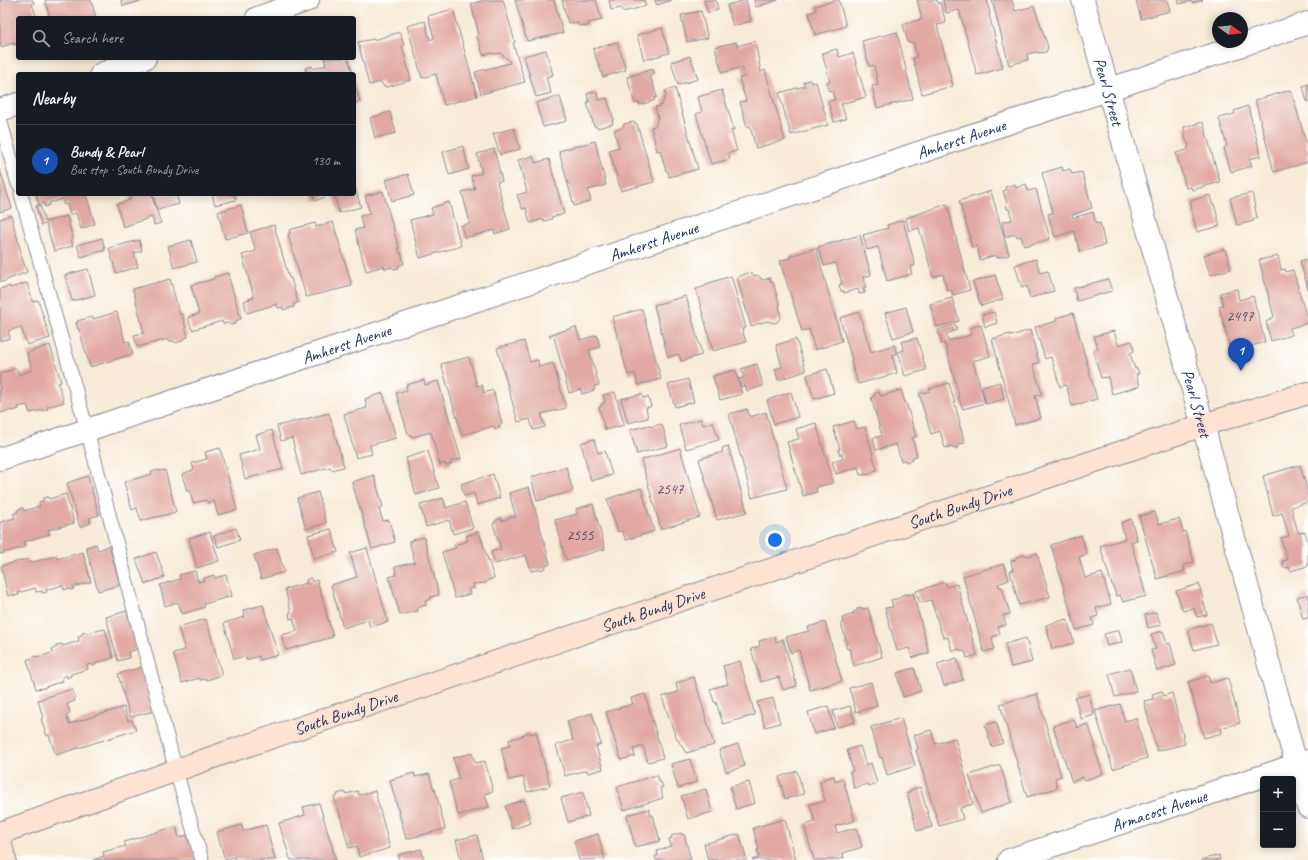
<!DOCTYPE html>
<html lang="en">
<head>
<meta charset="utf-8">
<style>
	:root { --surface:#171b24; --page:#242831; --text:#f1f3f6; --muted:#9ea1a6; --line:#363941; --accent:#0f766e }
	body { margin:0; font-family:Caveat,sans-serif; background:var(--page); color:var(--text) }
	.controls { position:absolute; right:12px; bottom:12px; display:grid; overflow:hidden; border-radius:4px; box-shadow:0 2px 10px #0003 }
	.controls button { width:36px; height:36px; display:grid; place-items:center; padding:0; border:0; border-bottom:1px solid var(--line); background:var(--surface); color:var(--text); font:20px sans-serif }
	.compass { position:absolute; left:1212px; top:12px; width:36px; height:36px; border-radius:50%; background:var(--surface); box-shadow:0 2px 10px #0003; rotate:105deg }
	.you { position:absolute; left:775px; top:540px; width:14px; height:14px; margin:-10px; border:3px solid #fff; border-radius:50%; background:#1a73e8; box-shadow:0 0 0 6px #1a73e833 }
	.badge { display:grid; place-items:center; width:26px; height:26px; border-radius:50%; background:var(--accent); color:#fff; font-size:13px; font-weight:700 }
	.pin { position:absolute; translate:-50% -33px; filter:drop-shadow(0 1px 2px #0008) }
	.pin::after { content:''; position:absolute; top:21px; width:14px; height:12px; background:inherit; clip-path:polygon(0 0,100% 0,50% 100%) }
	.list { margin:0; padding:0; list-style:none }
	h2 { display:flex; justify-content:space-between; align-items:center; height:52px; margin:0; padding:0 16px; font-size:17px }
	h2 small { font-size:13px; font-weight:400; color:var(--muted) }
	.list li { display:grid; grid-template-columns:26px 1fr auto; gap:12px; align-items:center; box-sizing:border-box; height:72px; padding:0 16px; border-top:1px solid var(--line) }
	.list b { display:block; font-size:15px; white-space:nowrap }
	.list p { margin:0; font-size:13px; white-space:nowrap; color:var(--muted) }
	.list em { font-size:13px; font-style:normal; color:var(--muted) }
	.icon { flex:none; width:22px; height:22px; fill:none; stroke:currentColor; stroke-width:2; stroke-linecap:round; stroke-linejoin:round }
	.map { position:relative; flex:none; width:1308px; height:860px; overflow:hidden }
	.search { position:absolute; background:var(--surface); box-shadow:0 2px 10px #0003; left:16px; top:16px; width:340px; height:44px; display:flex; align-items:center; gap:10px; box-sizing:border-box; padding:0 14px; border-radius:4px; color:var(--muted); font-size:15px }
	.panel { position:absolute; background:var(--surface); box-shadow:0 2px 10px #0003; left:16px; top:72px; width:340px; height:124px; border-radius:4px }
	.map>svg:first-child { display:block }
	.building { fill:#e1a9a1 }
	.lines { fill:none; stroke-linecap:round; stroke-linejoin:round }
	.lane-casing { stroke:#898c9a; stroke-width:15 }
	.street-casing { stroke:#898c9a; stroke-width:24 }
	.secondary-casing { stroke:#898c9a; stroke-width:24 }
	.lane { stroke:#fff; stroke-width:13 }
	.street { stroke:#fff; stroke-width:22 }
	.secondary { stroke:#fee3d2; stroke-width:22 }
	.labels { text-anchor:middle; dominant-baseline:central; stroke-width:3; stroke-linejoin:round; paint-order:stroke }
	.number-label { font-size:15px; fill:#4c4e6f }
	.street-label { font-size:17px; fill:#1b2f5e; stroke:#fff }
</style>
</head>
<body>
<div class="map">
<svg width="1308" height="860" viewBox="0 0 1308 860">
	<rect width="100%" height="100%" fill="#fff"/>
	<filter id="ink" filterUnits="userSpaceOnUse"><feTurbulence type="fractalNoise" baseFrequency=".025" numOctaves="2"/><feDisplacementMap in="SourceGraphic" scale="8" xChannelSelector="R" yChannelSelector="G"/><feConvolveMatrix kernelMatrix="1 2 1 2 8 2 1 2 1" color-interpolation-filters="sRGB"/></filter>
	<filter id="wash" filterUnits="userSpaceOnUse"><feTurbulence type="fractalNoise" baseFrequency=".012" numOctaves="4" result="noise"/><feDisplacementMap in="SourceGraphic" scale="16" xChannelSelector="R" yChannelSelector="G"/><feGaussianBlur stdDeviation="0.9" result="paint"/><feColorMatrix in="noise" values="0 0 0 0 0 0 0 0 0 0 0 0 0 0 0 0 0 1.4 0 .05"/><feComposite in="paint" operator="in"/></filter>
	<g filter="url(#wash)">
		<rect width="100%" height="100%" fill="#f7ead6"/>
		<g id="blocks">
			<!-- building -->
			<path class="building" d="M0,0H33L34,3L32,4L37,18H18V43L14,45V43L1,47L0,42Z
				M45,0H91L96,18H50Z
				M121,0H144L123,6Z
				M485,0H503L515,42L513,43L525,82L481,94L475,72L510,63L509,60L500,53L495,54L492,53L483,55L477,35L479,34L471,4Z
				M515,0H554L563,33L527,41Z
				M562,0H596L602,20L588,23L589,25L584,27V25L579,26L578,23L574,24L573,22L568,23Z
				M609,0H644L646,6L623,12L621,8L611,10Z
				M655,0H672L657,5Z
				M704,0H716L718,10L708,13Z
				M746,0L751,21L733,26L727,5Z
				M754,0H778L756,7Z
				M836,0H839L846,26L815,35L809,13L816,11L815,6Z
				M917,0H937L938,3H940L946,23L937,25L953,86L922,94L913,58L917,57L913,42L908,43L903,24L922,19Z
				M943,0H987L990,14H989L1003,68L977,75L959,10L946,13Z
				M992,0H1012L1015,11L1034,6L1048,47L1046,52L1039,53L1036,52L1027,54L1028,60L1009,65Z
				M1136,0H1167L1170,11L1141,19Z
				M1178,0H1203L1192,3L1191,1L1179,4Z
				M453,9L477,96L444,105L436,74L422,78L407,26L425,21L430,40L434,38L428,16Z
				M701,11L708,38L687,42L681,15Z
				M662,28L669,53L644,60L637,35Z
				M400,32L404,45L402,46L411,80L387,87L383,86L381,82L369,85L358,42L374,39V40Z
				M897,32L913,99L877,108L872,86L878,85L874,65L869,66L862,41Z
				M755,41L761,72L765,70L785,140L756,148L750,126L747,127L740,102L746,101L739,78L745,77L742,67L722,73L715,47L736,42L737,46Z
				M617,42L626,70L603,77L593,49Z
				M837,49L839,57L853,53L866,97L841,104L846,119L834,122L828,101L835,100L832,90L829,91L826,83L830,82L822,53Z
				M546,50L553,75L546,77L551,93L536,97L524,56Z
				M690,56L698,79L678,85L671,62Z
				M324,58H348L353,74H303V73L306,71L305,68L312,66L313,69L326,65Z
				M653,69L654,74L650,75L657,97L654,98L655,100L640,105L639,102L635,104L627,77Z
				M810,80L811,83L816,82L828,125L791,135L779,93L805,86L803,82Z
				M354,81L360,102L354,104Z
				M1308,84V102H1307L1303,86Z
				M675,88L698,169L669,177L668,171H666L660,150L657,151L651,127L655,126L658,117L655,107L661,106L666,95L665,91Z
				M722,90L734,130H731L737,151L728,153L730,159L711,164L696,114L702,112L698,97Z
				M1291,90L1308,150V162L1274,172L1255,100Z
				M596,91L599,100L607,98L614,120L612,121L613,124L597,128L596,126H594L587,103L589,102L587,94Z
				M560,96L567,121L543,127L536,103Z
				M1248,106L1261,156L1249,159L1252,166L1231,172L1224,148L1227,146L1219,118L1235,114L1234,111Z
				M390,112L396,133L375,138L370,118Z
				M633,122L637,124L654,182L621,191L609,150L619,147L614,130L622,128L624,124Z
				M1203,122L1220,182L1192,190L1191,187L1186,188L1176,153L1187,150L1189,145L1188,142L1186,141L1184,127Z
				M514,128L520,149L500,155L493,134Z
				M595,141L606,185L588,190L591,201L574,206L559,151Z
				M463,146L469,169L449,175L443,152Z
				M494,149L502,181L497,182L510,229L495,234L494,230L465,238L461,226L470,223L462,192L475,189L471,176L482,173L477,154Z
				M533,156L535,163L549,159L564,214L551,217L552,219L544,221V219L530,223L526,208L522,209L517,195L527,192L518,160Z
				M1062,167L1063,171L1070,169L1072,174L1082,172L1092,208L1072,215L1073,218L1093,212L1096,224L1100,223L1105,245L1080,252L1074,231L1055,237L1048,214L1053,213L1042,173Z
				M0,170L12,208L0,212Z
				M408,174L414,195L392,201L386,180Z
				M354,184L361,207L339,213L334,194H354Z
				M1015,184L1016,188L1026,184L1028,191L1036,189L1050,239L1024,246L1021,236L1017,237L1016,234L1005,237L1002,222L1012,220L1009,209H1007L1006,204L1007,203L1003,191L1006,190L1005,187Z
				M383,191L400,253L401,252L404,264L399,265V268L394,269L391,267L385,269L384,266L366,271L355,230L363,228L360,216L370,214L365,196Z
				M991,191L1009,255L997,258L996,255L980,260L977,246L972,248L969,237L970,236L959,201Z
				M1252,193L1257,218L1253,219L1254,221L1237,225L1230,198Z
				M36,194H86L95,224L81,229L76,213L70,215L67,204L64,205L62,199L49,203V205L45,207L44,203L39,205Z
				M133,194H151L161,223L154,225L152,217L123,227L117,204L130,200L129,195Z
				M153,194H176L179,204L157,210Z
				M212,194H234L236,200L215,205Z
				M313,194H324L325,197L315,201Z
				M1210,195L1212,204H1214L1220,226L1197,232L1191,209H1192L1190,201Z
				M449,202L461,246L420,258L410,220L433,214L431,208Z
				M947,204L970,290L953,295L951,289L947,290L943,274L933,277L919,228L909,231L906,218Z
				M40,205L45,222L67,216L73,239H71L73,246L54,251L46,224L41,225L36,206Z
				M241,205L248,233L225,239L218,212Z
				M11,215L21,252H20L27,272L2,282L0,281V219Z
				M903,220L915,265L910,267L912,274L887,281L878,247L867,250L863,235L888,228L887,225Z
				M333,222L352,286L306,297L288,235L290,234L289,230L315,223L316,227Z
				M274,225L289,278H291L298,303L293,304L294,307L283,310V307L278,308L277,304L247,313L244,301L254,297L242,255L256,251L250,232Z
				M860,235L871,275L863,277L866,287L863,288L865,293L859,294L858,289L844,293V291H841L839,285L842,284L836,263L824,266L818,247Z
				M102,238L105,250L81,257L77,245Z
				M139,240L142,251L134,253L138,267L116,273L109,248Z
				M191,240L197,262L174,268L168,246Z
				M816,248L842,341L815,350L809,329L802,331L780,261L790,258V256Z
				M1225,249L1231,269L1210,275L1204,255Z
				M1278,256L1281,270L1285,269L1286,272L1293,270L1308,323L1290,328L1292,335L1271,341L1266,322L1274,317L1259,260Z
				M1036,259L1040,273L1048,271L1054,291L1030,298L1027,286L1022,288L1015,265Z
				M1308,259V289L1300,261Z
				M88,269L95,295L72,301L65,275Z
				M229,273L230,277L229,278L241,319L237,320L235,324L231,325L228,323L223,324L222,321L192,330L188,317L199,314L191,285L214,279V277Z
				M747,273L753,274L754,276L757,275L763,280L770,278L771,282H773L780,306H779L781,317L777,322L774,323L767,321L751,326L737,278Z
				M995,275L1003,299L981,306L973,282Z
				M731,276L746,328L742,329L746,342L713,351L696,289L706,286V284Z
				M170,279L180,315L182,314L188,337L184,338L182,341L176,343L174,341L168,342V339L137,347L134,335L144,333L133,289Z
				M1108,279L1112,291L1077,301L1074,288Z
				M27,283L33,302L38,300L50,338L27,345L21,327L8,331L10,338L0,341V289L10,286V288Z
				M1237,289L1239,300L1253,296L1265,342L1231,352L1219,306L1223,305L1220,293Z
				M686,296L702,355L681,361L679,354L668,357L654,305Z
				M952,298L959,321L937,327L930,304Z
				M906,307L913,332L893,338L885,313Z
				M642,309L661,379L638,385L635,373L628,375L612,317Z
				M117,312L125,342L129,341L133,354L90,367L79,329H78L76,323H78L77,321L92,317L93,319Z
				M859,312L871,352L894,345L897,354L892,355L897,373L858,384L851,361L852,360L840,318Z
				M994,312L997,323L985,327L982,315Z
				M1073,313L1097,399L1072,406L1066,385L1060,387L1051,357L1045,359L1035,327L1057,321L1056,318Z
				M955,324L957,330L946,334L948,341L971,335L970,328L981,325L990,356L973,361L985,403L963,409L958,397L959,396L945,344H942L938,330Z
				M576,327L580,340L597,335L600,347L589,350L599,385L594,386L595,390L582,394L581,389L569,393L554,337L550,338L549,335Z
				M1030,330L1039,363L1033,364L1042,394L1035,396L1041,418L1015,425L992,339L1010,334L1011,336Z
				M1114,331L1118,345L1132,341L1134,351L1130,353L1135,369L1137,368L1139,374H1136L1140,386L1112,394L1108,377L1101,378L1093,351L1098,349L1094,336Z
				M917,338L926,370L905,376L898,352L904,350L901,342Z
				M796,339L806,371L778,380L775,369L782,367L776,345Z
				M524,341L530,362L538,360L539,367L553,363L566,408L541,414L545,427L533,430L530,419L518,422L497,348Z
				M50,345L61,382L58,383L64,402L47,407L48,409L30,413L27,405L18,407L19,409L13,411V410L0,413V374L16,368L19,375L32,370L27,353Z
				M469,357L477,386L482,385L484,393L493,390L502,424L499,425L500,428L495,429L494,426L462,435L441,364Z
				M757,364L763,386L747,391L745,385L741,387L738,379L744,378L741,369Z
				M827,369L834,393L814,399L807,375Z
				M735,370L742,394L720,400L713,376Z
				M688,379L694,402L675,407L668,385Z
				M424,380L425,385L438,381L461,459L451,461V464L446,466L445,463L440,465L431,432L413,437L408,434L396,393L407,390L406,385Z
				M1000,382L1004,399L986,404L982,387Z
				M949,383L960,422L959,423L965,443L959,444L958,448H954L951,446L945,448L940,431L931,434L919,394L930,391L929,389Z
				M901,390L905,403L906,402L916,437L912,438L917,456L913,457L912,460L907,462L904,460L901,461L896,444L876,450L873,438L882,436L871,397H874V394L879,392L881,396Z
				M615,392L624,425L605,430L599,407L602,406L601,404L605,402L603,395Z
				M791,392L798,417L774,424L767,400Z
				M383,393L396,438L370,445L372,454L356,458L344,414L367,408L365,399Z
				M642,394L643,398L648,397L651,406L646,408L648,418L628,423L621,399Z
				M747,409L750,417L766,412L787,489L752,498L729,414Z
				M329,413L344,467L331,470L330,467L301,475L292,438L281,441L277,426Z
				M701,419L703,425L713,422L719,440L686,449L679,425Z
				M854,421L857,429L865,427L877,470L873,471L871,474L860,475L858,467L836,474L832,462L843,459L842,454L840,455L838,449H840L833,427Z
				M816,423L833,483L816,487L817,492L803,496L787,442L799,439L796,429Z
				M662,424L668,446L637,454L630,430L649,425V427Z
				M272,430L283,469L245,479L239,455L260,449L256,435Z
				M594,439L598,453L605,451L612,475L591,481L581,443Z
				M728,446L747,512L717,520L699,459L723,452L722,448Z
				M220,448L237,510L218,515L214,501L208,503L206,500L193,503L190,490L187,491L182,474L194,470L192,463L207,459L205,452Z
				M680,448L700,517L661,529L641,460Z
				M428,451L439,488L416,495L406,458Z
				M1300,465L1308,493V502L1292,507V510L1298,533L1305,532L1308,544V566L1290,571L1289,567L1284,568L1282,561L1287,560L1281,538L1289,536L1282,513L1273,516L1263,476Z
				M566,467L573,491L537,501L531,477Z
				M159,470V471L165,470L176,512L141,521L137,508L132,510L124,482L152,474L151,472Z
				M493,474L500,498L477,505L474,493L464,496L461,484Z
				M374,475L383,507L379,509L383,521L389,520L395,542L372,549L352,482Z
				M88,476L99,515L89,518L91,523L80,527L67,483Z
				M529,487L550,564L546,566L544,569L531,571L526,555L495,564L491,552L501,549L493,524L495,523V521L501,518L502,521L513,516V518L516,517L509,493Z
				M641,488L654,531L626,540L622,531L618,532L607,499Z
				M318,492L326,523L306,529L297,498Z
				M66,494L74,523L48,530L50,534L24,542L25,547L0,554V522L15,518L13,514L18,512L17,510L23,508L24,511L40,506L39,502L43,501V498L48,497L49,499Z
				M443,498L446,508L465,502L473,528L453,534L449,520L426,527L420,505Z
				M593,504L605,549L566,560L555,520L577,514L576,509Z
				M1155,512L1159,524L1179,519L1183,532L1185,531L1194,562L1183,565L1185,571L1157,579L1139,516Z
				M1131,519L1137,540L1131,542L1146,596L1123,602L1120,595L1116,596L1113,585H1112L1100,546L1125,539L1121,523Z
				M236,528L240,540L218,547L214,536Z
				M331,529L338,552L314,559L308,535Z
				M210,532L219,561L197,568L189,538Z
				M479,532L494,578L488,580L486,583L473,584L474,588L468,589L470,594L455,598L442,552L456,548L454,545L468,541L466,536Z
				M1081,535L1087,554L1079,557L1085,578L1102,573L1111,604L1096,608L1098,616L1092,618L1094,625L1076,630L1051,545Z
				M424,537L439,595L430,597L431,599L425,601L426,605L417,608L418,611L400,615L389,577L396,575L395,567L415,562L409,541Z
				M96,544L98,550L109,546L120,585L98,591L86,547Z
				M277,548L284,572L261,579L254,555Z
				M367,548L388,622L370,627L368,620L343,628L331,585L357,577L350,553Z
				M83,552L91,582L73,587L74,589L70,590L69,588L64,590L63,585L46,590L47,592L42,593V591L36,592L35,588L18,593L19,595L14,596V594L8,596L1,566L28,559L29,563L56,556L57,559Z
				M156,552L165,577L145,584L136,559Z
				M1037,553L1050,597L1019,605L1010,571L1013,570L1011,561L1015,560L1017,557L1024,555L1028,556Z
				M1004,564L1009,580L998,584L999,587H1002L1010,614L1003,615L1006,625L998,627L1000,634L992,637L994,649L984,652L963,576Z
				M195,571L198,582L205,580L204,578L214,575V578L226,575L232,596L204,604L205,607L182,614L178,602L165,606L160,585L180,579L179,575Z
				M311,578L312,582L317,580L333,637L286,650L281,635L297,631L293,618L290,619L289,613L291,612L285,589L307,583L306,580Z
				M945,582L947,587L957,584L977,655L967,658L966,653L959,649L952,651L948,637L944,638L943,635H942L931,600L920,603L916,591Z
				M1199,584L1207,615L1197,617L1194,608L1183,611L1176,591Z
				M913,593L929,653L912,658L909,648L897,651L885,608L893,607L891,600L900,598L902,595L906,594L909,595Z
				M1308,594V618L1303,619L1297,597Z
				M263,605L278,655L260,660L259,656L246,660L245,656L234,659L224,623L245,617L243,610Z
				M862,608L865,609L868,608L882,657L854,666L849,648L847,649L845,644H847L841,623L843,622L842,618L854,614L853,612L857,611V609Z
				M127,611L138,649L128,652L129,658L118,661L106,617Z
				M1156,612L1161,625L1148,628L1145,615Z
				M206,619L222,675L207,680L206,679L200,680L199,678L182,683L173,653L185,650L178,627Z
				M1067,619L1074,643L1052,649L1046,625Z
				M825,622L842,681L810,690L799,650L791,653L786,637L809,631L808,627Z
				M1211,623L1217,644L1194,650L1188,630Z
				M105,629L113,658L96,663V664L92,666L91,664L87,665L88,669L71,674V676L67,678L66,675L62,677L63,681L45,687V688L36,689L27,660L36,656L37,657L53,653L52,649L57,647L56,645L62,644L63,646L79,641L78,636L82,635V633L87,632V633Z
				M1119,630L1122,642L1107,646L1104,634Z
				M1163,631L1167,644L1170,643L1176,665L1157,671L1151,650L1156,649L1151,634Z
				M775,637L776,642L783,639L797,686L783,690L779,677L761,682L751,649L760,646L759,641Z
				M1026,638L1032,662L1011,667L1005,644Z
				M957,658L963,680L944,686L937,664Z
				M740,661L755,715L723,724L716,702H714L710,689L728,684L723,666Z
				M142,667L155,711L130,717L118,674Z
				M914,668L921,691L903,697L897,673Z
				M1130,668L1136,691L1115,697L1109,674Z
				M1208,676L1210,683L1228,678L1240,723L1221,728L1222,733L1204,738L1188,682Z
				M694,677L714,745L686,753L675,735L662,697L678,692L676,683Z
				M871,682L877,706L856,712L849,688Z
				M72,689L75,697L74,698L75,701L67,704L70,713L66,715L69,724L124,707L128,721L132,720L136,730L56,755L49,735L47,736L41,719L43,718L38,700Z
				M1162,691L1164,696L1172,693L1185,744L1157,751L1144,701L1153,699L1152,694Z
				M645,694L663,758L648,762L643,746L633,749L635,756L621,760L606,712L633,704L631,698Z
				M1037,694L1061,776L1055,778L1057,788L1027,797L1000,704Z
				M1089,694L1094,715L1081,719L1075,698Z
				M773,698L780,723L765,727L757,702Z
				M1120,704L1125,721L1136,718L1147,758L1113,769L1095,711Z
				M828,706L834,728L814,734L808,712Z
				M850,706L855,722L837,727L833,711Z
				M592,713L601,744L596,746L603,769L588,773L587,770L565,776L556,745L573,740L567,721Z
				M901,718L915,766L887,775L882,757L880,758L871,727Z
				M1074,719L1077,728L1088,724L1096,747H1094L1103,774L1084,780L1083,777L1072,782L1053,726Z
				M996,722L1003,743L992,747L985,725Z
				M931,730L935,744L955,738L973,804L960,808L963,819L939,826L916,750L918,749L914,735Z
				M529,732L532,734L536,732L550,786L527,792L523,777L509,780L501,748L510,746L509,740L522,736L524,734Z
				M738,744L745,766L726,772L719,750Z
				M860,746L866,765L871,763L877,783L869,786L868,784L854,788L850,772L853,771L847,750Z
				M472,753L475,763L485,761L493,791L485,794L489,807L458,815L449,782L459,779L453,758Z
				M690,759L697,782L678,788L671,764Z
				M1000,765L1012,802L981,813L969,775Z
				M797,771L804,794L785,799L779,777Z
				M414,773L415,777L429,774L434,790L435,789L445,829L406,839L390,780Z
				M657,775L659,782H661L663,787L660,788L663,798L624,810L617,787Z
				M834,776L835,782L843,779L855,821L835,826L837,833L856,828L862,847L843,853L844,858L836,860H814L804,825L815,822L810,804L825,801L820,782L824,781L823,779Z
				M749,782L755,803L736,809L730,787Z
				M920,787L932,827L917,831L907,793L911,791L910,790Z
				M706,789L712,812L688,819L681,796Z
				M358,791L359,795L375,791L390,848L359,857L357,846L349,848L337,804L336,805L334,797L338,796L337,794L345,792L346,794Z
				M583,792L589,816L568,822L561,798Z
				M524,800L531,823L512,829L505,806Z
				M319,803L336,860H292L290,859L279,823L305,815L303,807Z
				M649,809L651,816L653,815L660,841L635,847L627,815Z
				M785,819L796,860H752L759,858L757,850H759L753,828Z
				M242,825L243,831L266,825L275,860H235L234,857L225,860L217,832Z
				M176,826L179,838L187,835L189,843L191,842L196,860H93L104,856L103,852L126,846L124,842Z
				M681,833L682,835L684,834L691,860H656L655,856H658L657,851L671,846L669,839L672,838L671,836Z
				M598,834L605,859L579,860L574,841Z
				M739,834L747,860H708L704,844Z
				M477,835L483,860H461L456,840Z
				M421,849L424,860H399L398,855Z
				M1219,855L1220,860H1201Z"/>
		</g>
	</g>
	<g filter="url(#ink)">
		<use href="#blocks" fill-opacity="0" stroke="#898c9a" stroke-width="1"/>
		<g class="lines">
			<!-- lane casing -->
			<g class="lane-casing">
				<path id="lane" d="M0,119L18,184
					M21,194L87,430L176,771L202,860"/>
			</g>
			<!-- street casing -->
			<g class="street-casing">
				<g id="street">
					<path id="s1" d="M1083,0L1203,425L1308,807"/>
					<path d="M257,18L308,0"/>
					<path d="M101,74L145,58"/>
					<path d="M0,110L18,104"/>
					<path id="s2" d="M0,459L1308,23"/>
					<path id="s3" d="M1009,860L1308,761"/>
				</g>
			</g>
			<!-- secondary casing -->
			<g class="secondary-casing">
				<g id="secondary">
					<path id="s4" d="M0,833L219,755L1050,476L1203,425L1308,393"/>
					<path d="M0,842L5,860"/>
				</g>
			</g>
			<!-- lane -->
			<use href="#lane" class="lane"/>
			<!-- street -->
			<use href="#street" class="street"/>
			<!-- secondary -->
			<use href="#secondary" class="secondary"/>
		</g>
	</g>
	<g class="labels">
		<!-- number labels -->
		<g class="number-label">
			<text x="1240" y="316">2497</text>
			<text x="670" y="489">2547</text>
			<text x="580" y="535">2555</text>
		</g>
		<!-- street labels -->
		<g class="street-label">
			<text stroke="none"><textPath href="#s1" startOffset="95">Pearl Street</textPath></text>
			<text stroke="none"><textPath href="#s2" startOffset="1013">Amherst Avenue</textPath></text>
			<text stroke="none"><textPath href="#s2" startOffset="689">Amherst Avenue</textPath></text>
			<text stroke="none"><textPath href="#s2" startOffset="365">Amherst Avenue</textPath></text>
			<text stroke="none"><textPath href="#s1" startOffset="419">Pearl Street</textPath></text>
			<text stroke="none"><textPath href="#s4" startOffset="1014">South Bundy Drive</textPath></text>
			<text stroke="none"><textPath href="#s4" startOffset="690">South Bundy Drive</textPath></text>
			<text stroke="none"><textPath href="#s4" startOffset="366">South Bundy Drive</textPath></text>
			<text stroke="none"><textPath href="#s3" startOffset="158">Armacost Avenue</textPath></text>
		</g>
	</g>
</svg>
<div class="controls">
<button>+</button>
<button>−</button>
</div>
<svg class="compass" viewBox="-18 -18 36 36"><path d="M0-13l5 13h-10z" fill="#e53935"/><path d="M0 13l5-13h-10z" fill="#9ea1a6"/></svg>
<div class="you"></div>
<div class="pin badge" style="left:1241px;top:371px;background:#1a4fb4">1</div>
<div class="search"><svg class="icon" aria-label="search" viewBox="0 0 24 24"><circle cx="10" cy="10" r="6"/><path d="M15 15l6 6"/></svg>Search here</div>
<section class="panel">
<h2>Nearby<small></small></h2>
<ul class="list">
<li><span class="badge" style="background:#1a4fb4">1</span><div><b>Bundy &amp; Pearl</b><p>Bus stop · South Bundy Drive</p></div><em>130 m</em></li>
</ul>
</section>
</div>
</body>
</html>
